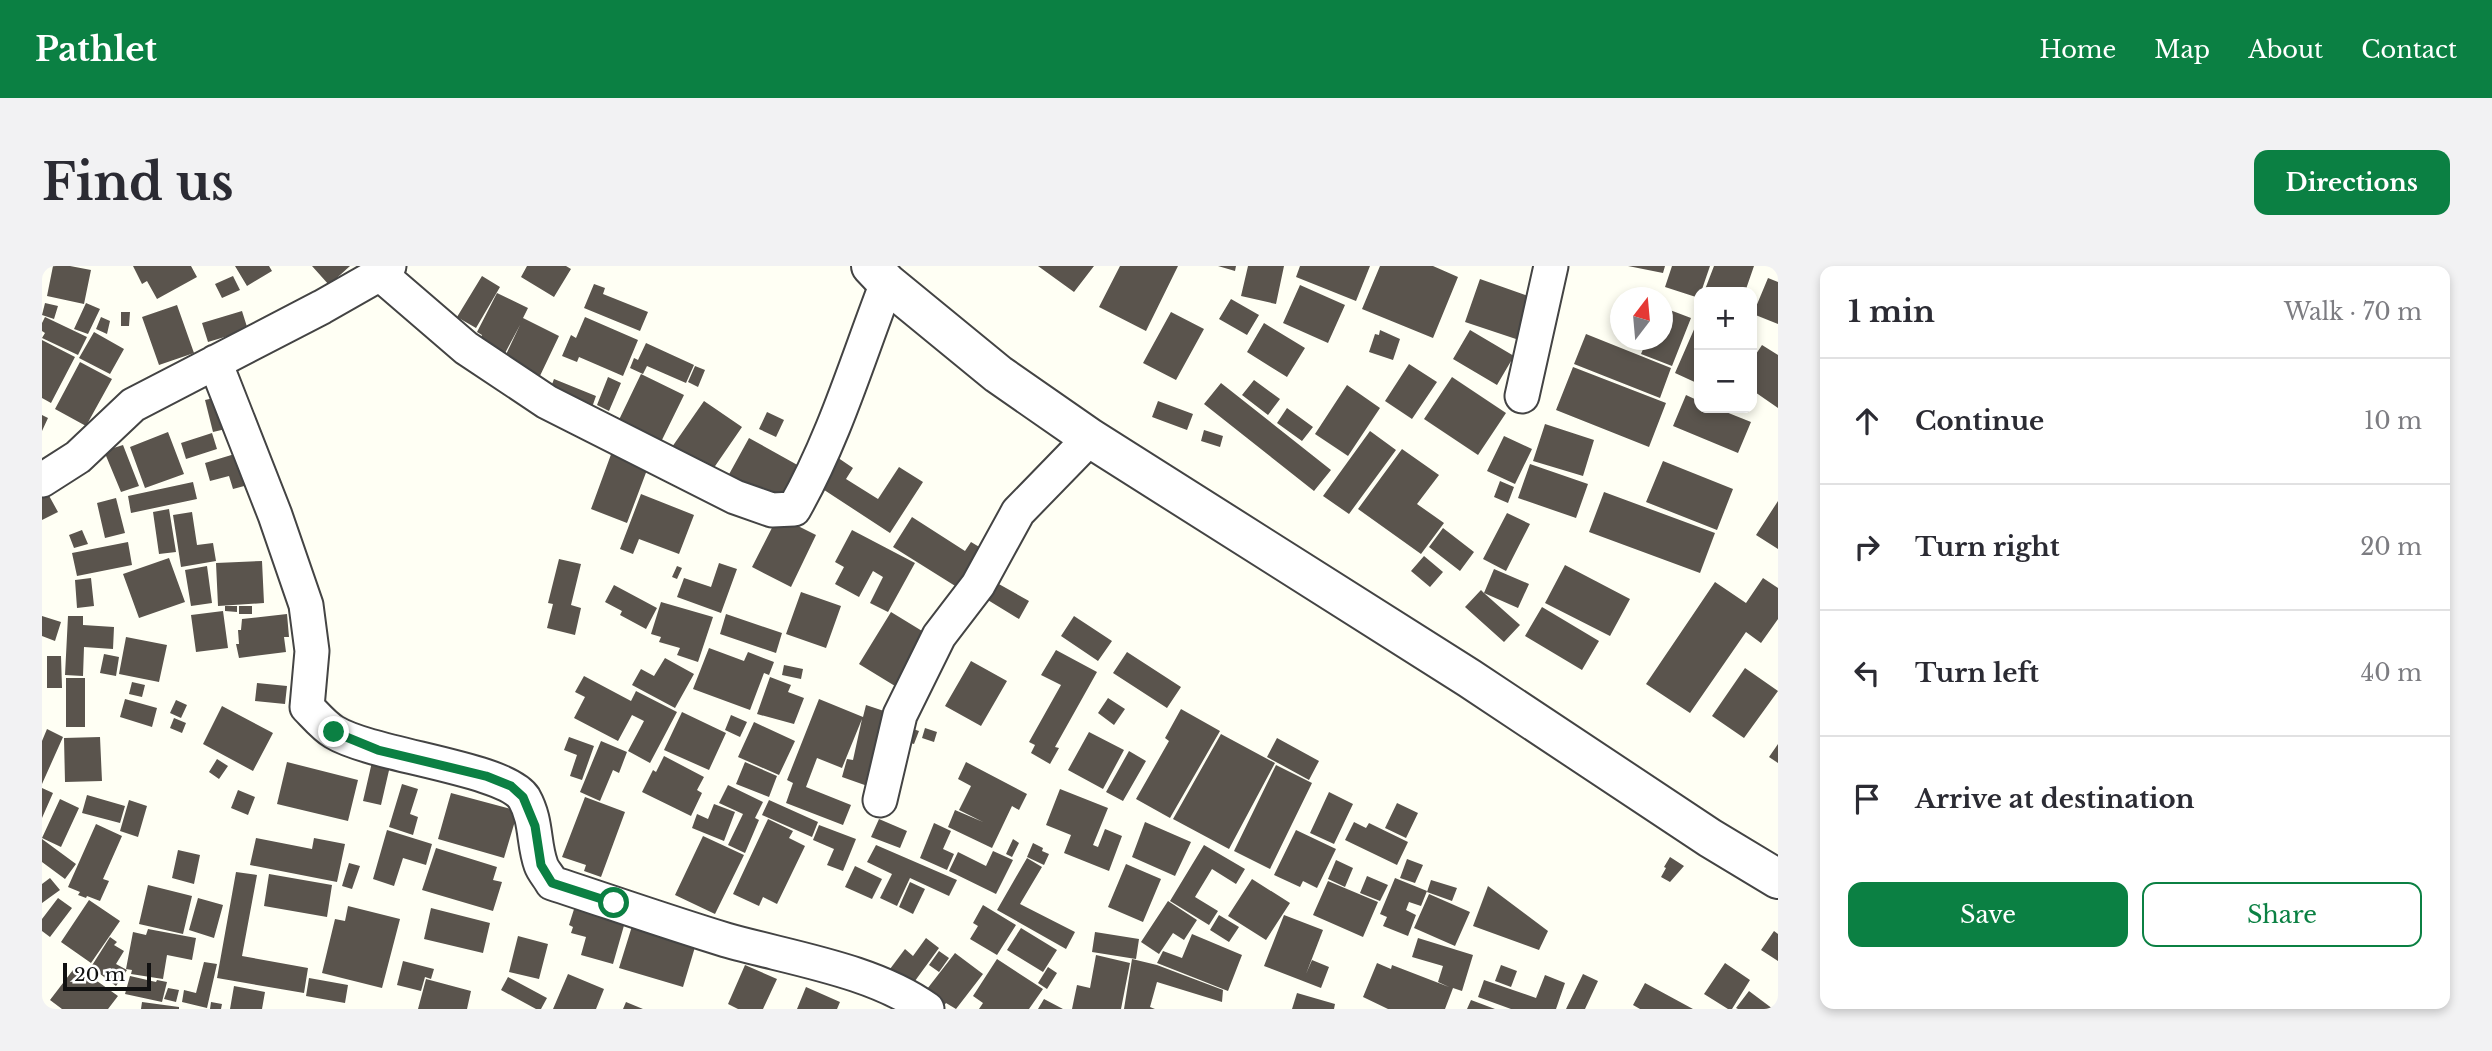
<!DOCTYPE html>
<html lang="en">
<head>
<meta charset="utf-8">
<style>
	:root { --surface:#fff; --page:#f2f2f3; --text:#2b2b33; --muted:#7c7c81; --line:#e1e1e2; --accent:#0b8043 }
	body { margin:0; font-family:"Libre Baskerville",serif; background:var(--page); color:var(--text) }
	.controls { position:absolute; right:21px; top:21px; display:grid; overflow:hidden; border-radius:14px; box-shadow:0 4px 10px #0003 }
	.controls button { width:63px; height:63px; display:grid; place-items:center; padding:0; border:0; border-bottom:2px solid var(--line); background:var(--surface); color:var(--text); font:35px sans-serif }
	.compass { position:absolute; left:1568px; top:21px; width:63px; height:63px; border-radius:50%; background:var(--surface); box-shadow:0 4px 10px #0003; rotate:16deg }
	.scale { position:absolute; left:21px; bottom:18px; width:88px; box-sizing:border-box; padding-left:7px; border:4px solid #111; border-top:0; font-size:19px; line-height:24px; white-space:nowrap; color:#111; -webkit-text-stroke:5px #fff; paint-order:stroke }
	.stop { position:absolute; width:21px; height:21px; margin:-16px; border:5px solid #0b8043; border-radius:50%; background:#fff }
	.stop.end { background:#0b8043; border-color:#fff; box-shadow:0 2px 7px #0008 }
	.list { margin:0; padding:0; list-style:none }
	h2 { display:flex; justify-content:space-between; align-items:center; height:91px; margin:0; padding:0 28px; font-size:30px }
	h2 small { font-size:23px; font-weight:400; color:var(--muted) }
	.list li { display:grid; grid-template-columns:46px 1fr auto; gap:21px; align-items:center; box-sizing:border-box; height:126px; padding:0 28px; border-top:2px solid var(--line) }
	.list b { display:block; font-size:26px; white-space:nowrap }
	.list em { font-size:23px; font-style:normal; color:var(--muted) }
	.actions { display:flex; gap:14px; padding:21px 28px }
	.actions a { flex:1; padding:16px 0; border:2px solid var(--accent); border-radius:14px; text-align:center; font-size:24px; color:var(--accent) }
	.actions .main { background:var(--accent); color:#fff }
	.icon { flex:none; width:38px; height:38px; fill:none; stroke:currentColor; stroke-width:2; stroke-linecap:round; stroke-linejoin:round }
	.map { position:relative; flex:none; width:1736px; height:743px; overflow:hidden; border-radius:14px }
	header { display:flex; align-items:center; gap:42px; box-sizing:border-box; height:98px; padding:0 35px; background:var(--accent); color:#fff }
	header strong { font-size:33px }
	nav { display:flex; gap:38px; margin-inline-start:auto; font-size:24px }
	.intro { display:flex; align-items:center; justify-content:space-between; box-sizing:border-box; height:168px; padding:0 42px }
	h1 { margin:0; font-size:49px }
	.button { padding:18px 32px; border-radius:14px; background:var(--accent); color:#fff; font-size:24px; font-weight:700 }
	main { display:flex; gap:42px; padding:0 42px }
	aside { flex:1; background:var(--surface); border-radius:14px; box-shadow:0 4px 10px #0003 }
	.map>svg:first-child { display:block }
	.building { fill:#5a544d }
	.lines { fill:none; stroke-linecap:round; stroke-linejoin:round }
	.minor-casing { stroke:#444; stroke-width:37 }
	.tertiary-casing { stroke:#444; stroke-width:42 }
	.minor { stroke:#fff; stroke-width:33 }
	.tertiary { stroke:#fff; stroke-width:38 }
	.route { stroke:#0b8043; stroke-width:9 }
</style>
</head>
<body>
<header>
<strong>Pathlet</strong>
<nav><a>Home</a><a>Map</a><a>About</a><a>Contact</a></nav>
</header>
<div class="intro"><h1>Find us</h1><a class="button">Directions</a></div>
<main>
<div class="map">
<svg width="1736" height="743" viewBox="0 0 1736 743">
	<rect width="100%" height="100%" fill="#fffff4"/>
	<!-- building -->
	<path class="building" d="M11,0H28L49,4L42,38L5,30Z
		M91,0H149L155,11L115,33L105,15L100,18Z
		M193,0H227L230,5L205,20Z
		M270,0H308L287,19Z
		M485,0H524L529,3L512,31L479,11Z
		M996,0H1052L1032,26Z
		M1078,0H1136L1104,65L1057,41Z
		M1176,0H1194L1193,5Z
		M1206,0H1242L1234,38L1199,30Z
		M1258,0H1328L1314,35L1254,11Z
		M1338,0H1391L1416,11L1391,72L1320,43Z
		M1586,0H1623L1621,7Z
		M1630,0H1668L1657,32L1623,21Z
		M1672,0H1712L1703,26H1662Z
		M191,10L198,24L180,32L173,18Z
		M440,10L458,21L434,62L415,51Z
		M1726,12L1736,16V58L1711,48Z
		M1438,13L1492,32L1477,74L1423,56Z
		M552,18L563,22L561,28L606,46L598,65L542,42Z
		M1258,19L1303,39L1286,77L1241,57Z
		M455,27L486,42L481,52L517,70L496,114L460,97L478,59L462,89L437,76L440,69L435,66Z
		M1189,33L1217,49L1205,69L1177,53Z
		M3,37L16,40L12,53L0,49Z
		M44,37L58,43L46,68L32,63Z
		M135,39L152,87L117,99L100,51Z
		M1620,41L1649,52L1630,100L1599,88L1605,74H1620Z
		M200,45L206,64L166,76L160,57Z
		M79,46H88L87,60H79Z
		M1129,46L1162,63L1134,114L1101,97Z
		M3,51L45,71L36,89L0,72L3,67L0,65V57Z
		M59,51L68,55L65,68L54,63Z
		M543,51L596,74L581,110L537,91L535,96L520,90L529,69L534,72Z
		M1657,52V118L1633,107Z
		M1222,57L1263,82L1245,111L1205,86Z
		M1338,64L1358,73L1351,94L1327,86L1333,68L1337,69Z
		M1428,64L1472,90L1455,119L1411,93Z
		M52,66L82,83L68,108L37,92Z
		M1544,68L1629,102L1618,132L1532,98Z
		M0,74L33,91L9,137L0,132Z
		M604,77L652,99L644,117L605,100L601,108L588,102L592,92L596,94Z
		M1720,79L1736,89V142L1710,124V94Z
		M38,96L70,113L44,160L13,143Z
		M1367,98L1395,116L1370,153L1343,135Z
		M653,100L663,104L656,121L646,116Z
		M1531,101L1624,137L1607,181L1514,144Z
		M599,108L642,129L617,180L574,160Z
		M566,111L579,117L567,145L555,139Z
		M1410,111L1464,147L1436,189L1382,153Z
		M512,113L554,130L548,147L506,129Z
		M1212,114L1238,133L1226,149L1200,129Z
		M1179,117L1289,204L1272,225L1162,138Z
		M1305,119L1338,142L1306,190L1273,168Z
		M1644,129L1657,135V142H1674L1709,156L1696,187L1631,160Z
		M181,130L188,162L171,166L163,134Z
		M662,135L700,161L669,206L630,181Z
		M1116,135L1151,148L1145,164L1110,151Z
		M1245,142L1271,161L1260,175L1235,157Z
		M725,146L742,154L734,171L717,163Z
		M0,149L6,152L0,165Z
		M1503,158L1552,174L1541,210L1491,195Z
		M1162,164L1181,170L1178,181L1159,175Z
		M1328,165L1354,184L1307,248L1281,230Z
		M126,166L142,208L103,222L88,181Z
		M170,167L175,183L144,193L139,177Z
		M1462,170L1490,183L1473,218L1445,205Z
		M707,172L768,206L746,238L685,212Z
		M81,179L97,220L79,226L62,185Z
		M571,183L608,196L585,257L549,243Z
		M1360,183L1397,209L1375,238L1402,257L1379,288L1316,243Z
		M196,187L206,219L191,223L187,210L168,215L163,197Z
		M789,187L811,202L804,213L836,233L857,201L881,216L848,267L770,216Z
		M1621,195L1691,223L1675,264L1604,236Z
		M1488,198L1546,218L1534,252L1476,232Z
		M1458,215L1472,221L1466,237L1452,231Z
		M151,216L155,233L89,247L86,230Z
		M5,226L16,246L0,254V229Z
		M1562,226L1673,267L1658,307L1547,266Z
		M599,228L652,249L637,288L597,273L591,288L578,283Z
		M74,232L83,267L63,272L55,237Z
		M1736,235V283L1714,269Z
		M127,243L134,286L117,288L111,246Z
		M150,246L155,279L171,277L174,295L139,301L131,249Z
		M1465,247L1488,258L1464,305L1441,293Z
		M736,250L774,269L749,321L710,301Z
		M870,251L923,285L929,276L949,288L926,328L851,281Z
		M1401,262L1432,286L1418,305L1387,281Z
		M40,264L46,278L32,282L27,269Z
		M810,264L873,297L846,346L828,337L841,311L831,305L817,331L793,318L802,301L793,296Z
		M86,276L90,299L35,310L30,287Z
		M1382,290L1401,306L1388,321L1369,305Z
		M127,292L143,336L97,352L81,308Z
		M517,293L539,298L529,339L539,342L533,369L505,362L511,338L506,337Z
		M220,295L222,337L176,340L174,297Z
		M677,297L695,303L679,347L635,331L642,312L669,321Z
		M1523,299L1588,333L1568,370L1503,337Z
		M165,300L170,337L149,340L143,304Z
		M635,300L640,302L635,313L630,311Z
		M1452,303L1487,318L1476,342L1442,327L1478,359L1462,376L1423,341L1439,324L1442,327Z
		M49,312L52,340L35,342L33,314Z
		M1721,312L1736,322V353L1719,377L1704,366L1648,447L1604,418L1673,316L1704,337Z
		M955,317L987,335L977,353L936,328Z
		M572,319L615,342L604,363L578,349L580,345L563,336Z
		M759,326L799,340L784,382L744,368Z
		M619,336L671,351L656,396L635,389L638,382L617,376L619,371L609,368Z
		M183,340H195V346L183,345Z
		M197,340H210V348H197Z
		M1500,341L1557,375L1540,404L1483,370Z
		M181,345L186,382L154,386L149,349Z
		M849,346L885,368L853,420L817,398Z
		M245,348L247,371H242L244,386L197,392L194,378H197L196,364H199L200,353Z
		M684,348L740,367L734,387L678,368Z
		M0,350L19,356L13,375L0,370Z
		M26,350H41V359L72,361L71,383L42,381L41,410L23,409Z
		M1032,350L1070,375L1056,395L1019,370Z
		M84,371L125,379L117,416L77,408Z
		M667,382L702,395L706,386L732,396L727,409L722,407L708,444L651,423Z
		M1014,384L1055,406L1013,481L1017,482L1008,498L989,487L993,479L987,476L1019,419L999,409Z
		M1085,386L1139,421L1125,442L1071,407Z
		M62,388L77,391L74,410L58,407Z
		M5,390H19L20,422H5Z
		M623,392L652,408L633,442L590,419L599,403L612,410Z
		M929,395L965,415L939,460L903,440Z
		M742,399L761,403L759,413L740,409Z
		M1703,402L1736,425L1702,472L1670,450Z
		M542,410L589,435L594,425L635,446L608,497L586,485L602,455L590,449L576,475L532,452L543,431L533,426Z
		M728,411L749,419L746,426L762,432L752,458L715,448Z
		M24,412H43V461H24Z
		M90,416L103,419L100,431L87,428Z
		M215,417L245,420L243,438L213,435Z
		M1066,432L1083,443L1072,459L1056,447Z
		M83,433L115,442L110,461L78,451Z
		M777,433L821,451L824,439L842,445L834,523L800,511L805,493L811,494L820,453L800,502L775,492L764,521L809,539L801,559L744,537L751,517L745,514Z
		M134,434L145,439L139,452L128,447Z
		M180,440L231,467L211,505L161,478Z
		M1139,443L1178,465L1128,552L1094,533L1127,475L1123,472Z
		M640,446L684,467L667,504L622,484Z
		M689,449L705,456L698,471L683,464Z
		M132,452L144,457L140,467L128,462Z
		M712,456L753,475L737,509L696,491Z
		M859,459L877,465L872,478L855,473Z
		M883,462L895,466L892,476L880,472Z
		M5,463L21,471L0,518V475Z
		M1047,466L1082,484L1061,523L1026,504Z
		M1179,468L1233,497L1187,583L1131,553Z
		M58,471L60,515L23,516L22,472Z
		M527,471L552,480L540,514L528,510L535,489L522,484Z
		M1235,472L1277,495L1267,514L1225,491Z
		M559,475L585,486L577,507L571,504L558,535L538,526Z
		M1736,478V497L1727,491Z
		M1087,485L1104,495L1081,535L1064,526Z
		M622,490L662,511L655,524L660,527L649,550L600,526L611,504L614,506Z
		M175,493L186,500L177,513L167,506Z
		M245,496L316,514L306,555L235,538Z
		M330,496L348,500L339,539L321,535Z
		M703,496L735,510L727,531L694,518Z
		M924,496L985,528L977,544L970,540L950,582L906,561L913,544L941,556L917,544L929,520L916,513Z
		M1234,499L1270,517L1228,603L1192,585Z
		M360,518L376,523L368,548L376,551L371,569L347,561Z
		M686,519L721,536L713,552L717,554L703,587L686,579L701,548L677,537Z
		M0,522L11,527L0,552Z
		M1018,523L1066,542L1051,579L1056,581L1063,563L1080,570L1067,605L1022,587L1029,569L1004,559Z
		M196,524L213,531L206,549L189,542Z
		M1287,526L1311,538L1292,578L1268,567Z
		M409,527L476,545L462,592L396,573Z
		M45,529L83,540L78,557L40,547Z
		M543,531L583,546L559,611L542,605L544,599L520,591Z
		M18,533L37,542L19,581L0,572Z
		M87,534L105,540L96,571L78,565Z
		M727,534L776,556L770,571L720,549Z
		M1355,537L1376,547L1364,572L1343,562Z
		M672,538L693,546L682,575L650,562L655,548L666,553Z
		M726,553L751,565L747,572L763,580L735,638L721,631L717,640L691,628Z
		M837,553L865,565L858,582L829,571Z
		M1103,556L1149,576L1133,610L1090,591Z
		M1312,556L1324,562L1327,557L1366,576L1355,599L1303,574Z
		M892,557L909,565L901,583L912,588L905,604L878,592Z
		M54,558L80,570L61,613L67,615L58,635L45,630L44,632L36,629L38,626L26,621Z
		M777,559L814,573L801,605L785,599L792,583L771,574Z
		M345,564L390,578L384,599L361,592L352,620L331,613Z
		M1254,564L1294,583L1275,622L1261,615L1258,621L1232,609Z
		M661,570L702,589L673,648L633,629Z
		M214,572L270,583L272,572L303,578L295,616L208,599Z
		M0,573L34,598L23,613L0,596Z
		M971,573L977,577L970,591L964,588Z
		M991,577L1001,582L1000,585L1007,588L1002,599L985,591Z
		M834,579L915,614L907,630L868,612L855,640L838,632L850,608L825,596Z
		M1162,579L1203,603L1194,618L1170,603L1153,631L1176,645L1167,659L1128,635Z
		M394,582L455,601L451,614L460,616L451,645L380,624Z
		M136,584L158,589L152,618L130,612Z
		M951,585L971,594L954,628L907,605L916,586L944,600Z
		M1628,591L1642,600L1628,616L1619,611L1624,602L1622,601Z
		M985,592L1000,601L978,638L1033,666L1024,683L955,644Z
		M1365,593L1381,599L1373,617L1358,612Z
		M1294,594L1311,602L1303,621L1286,613Z
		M307,597L318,600L310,623L300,620Z
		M1084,598L1119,613L1101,656L1066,641Z
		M813,600L840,613L830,633L803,621Z
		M194,606L215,609L200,690L266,702L262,727L175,712Z
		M227,608L290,619L285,651L222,640Z
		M1325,610L1346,619L1338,635L1318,627Z
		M8,612L18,624L0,637V618Z
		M1353,612L1385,625L1379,640L1367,636L1364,644L1374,649L1366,670L1341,660L1345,651L1338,648Z
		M1210,613L1248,637L1224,674L1186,650Z
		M1389,614L1415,622L1410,635L1385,626Z
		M1286,615L1336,636L1321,671L1271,649Z
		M868,616L883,623L871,648L857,641Z
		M106,619L150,630L141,668L97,658Z
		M1446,620L1506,665L1497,684L1431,660Z
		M1387,628L1428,646L1413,680L1372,662Z
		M16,632L30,642L8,671L0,665V653Z
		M156,632L181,639L172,672L147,664Z
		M47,634L78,655L49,697L19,676Z
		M1126,635L1155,654L1142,674L1131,667L1117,688L1099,676Z
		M941,639L974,659L955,689L928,673L936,660L931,657Z
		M306,640L358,653L340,722L280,707L293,653L303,655Z
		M533,640L583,656L571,698L539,689L544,671L529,667L531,661L527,659Z
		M389,642L448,657L441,687L382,673Z
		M1177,649L1197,661L1187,676L1168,664Z
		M1242,649L1281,664L1264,708L1270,694L1287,701L1279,722L1222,700Z
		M591,657L656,671L641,721L577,702Z
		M979,662L1015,684L1001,706L965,684Z
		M106,663L154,672L150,694L125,689L121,713L89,708L90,704L84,703L91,666L104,669Z
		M1732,665L1736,668V695L1719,684Z
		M1053,666L1097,673L1094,693L1050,686Z
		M1150,668L1200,689L1186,725L1115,697L1121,685L1140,692Z
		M476,670L506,678L497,713L467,706Z
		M68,671L75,676L72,679L82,685L74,698L85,704L74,720L49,701Z
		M884,672L897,682L870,719L848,703L863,683L871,690Z
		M1376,672L1431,689L1420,725L1411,722L1403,743H1346L1321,731L1335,697L1349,703L1350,699L1407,721L1396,716L1401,700L1370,691Z
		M897,685L907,692L897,706L887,699Z
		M913,687L941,708L914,743L904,737L901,741L882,727Z
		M1054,689L1088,697L1079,743H1030L1035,719L1048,722Z
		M955,693L1001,723L987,743H937L941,737L931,730Z
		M1090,693L1115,699L1181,724L1180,736L1115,716L1108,741L1113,743H1082Z
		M361,695L392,703L389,713L383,711L379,725L355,719Z
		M162,696L175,698L165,742L140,736L142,724L154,727Z
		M1683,697L1708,714L1690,743H1686L1662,728Z
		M703,699L735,713L721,743H696L686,738Z
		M1459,699L1475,705L1469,721L1453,715Z
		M34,700L76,730L66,743H20L8,734Z
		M1006,701L1015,707L1005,723L996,717Z
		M526,708L562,723L554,743H511Z
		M1541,708L1556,715L1543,743H1524Z
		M1503,709L1523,717L1514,743H1469L1436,731L1442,714L1494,732Z
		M88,710L114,716L115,714L125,716L120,736L83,728Z
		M466,711L505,732L499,743H494L459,724Z
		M267,712L306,719L303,737L264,730Z
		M384,713L429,725L425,743H376Z
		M1603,717L1651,743H1598L1591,739Z
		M192,720L223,726L220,743H188Z
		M764,721L798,736L795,743H755Z
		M126,722L137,724L134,736L122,733Z
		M1707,725L1731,743H1696L1694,742Z
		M1255,727L1293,738L1292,743H1250Z
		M1002,733L1021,743H996Z
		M1429,734L1453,743H1425Z
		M100,736L137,741V743H99Z
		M169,736L180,738L179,743H168Z
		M584,736L601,743H581Z"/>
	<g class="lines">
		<!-- minor casing -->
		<g class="minor-casing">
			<path id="minor" d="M338,8L424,82L505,136L693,231L730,244L752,243C792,173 816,92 845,17
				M173,96L233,249L264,339L270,385L265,441C273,449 282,460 292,466C331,490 463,502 482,532C495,555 491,577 499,599C501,605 507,611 510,617C568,636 625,656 684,674C747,692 831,704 885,743
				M1480,130L1509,0
				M0,214L36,191L91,139L280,41L338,8L347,0
				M838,534L858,449L897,370L936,319L976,246L1048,172"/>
		</g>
		<!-- tertiary casing -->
		<g class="tertiary-casing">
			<path id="tertiary" d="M829,0L845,17L956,108L1048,172L1427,412L1668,572L1736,613"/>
		</g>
		<!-- minor -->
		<use href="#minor" class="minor"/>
		<!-- tertiary -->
		<use href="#tertiary" class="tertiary"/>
	</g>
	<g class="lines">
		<!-- route -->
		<path class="route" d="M292,466L336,484L444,510L469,520L481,531L493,560L499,599L510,617L572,637"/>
	</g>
</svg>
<div class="controls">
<button>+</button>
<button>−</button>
</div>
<svg class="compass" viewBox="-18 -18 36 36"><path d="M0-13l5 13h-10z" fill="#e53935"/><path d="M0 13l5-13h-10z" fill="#7c7c81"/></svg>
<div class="scale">20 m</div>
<div class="stop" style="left:572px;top:637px"></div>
<div class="stop end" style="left:292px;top:466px"></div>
</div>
<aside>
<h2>1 min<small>Walk · 70 m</small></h2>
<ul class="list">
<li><svg class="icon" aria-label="ahead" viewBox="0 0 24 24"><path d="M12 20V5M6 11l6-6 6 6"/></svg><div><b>Continue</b></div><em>10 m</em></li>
<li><svg class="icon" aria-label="right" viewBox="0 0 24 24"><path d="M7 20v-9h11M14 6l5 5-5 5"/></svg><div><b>Turn right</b></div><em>20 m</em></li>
<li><svg class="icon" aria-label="left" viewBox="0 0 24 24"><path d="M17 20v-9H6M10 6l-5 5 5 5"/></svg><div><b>Turn left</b></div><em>40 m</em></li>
<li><svg class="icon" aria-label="arrive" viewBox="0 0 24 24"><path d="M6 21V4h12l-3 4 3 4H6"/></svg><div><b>Arrive at destination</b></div></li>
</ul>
<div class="actions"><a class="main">Save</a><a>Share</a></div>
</aside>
</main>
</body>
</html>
